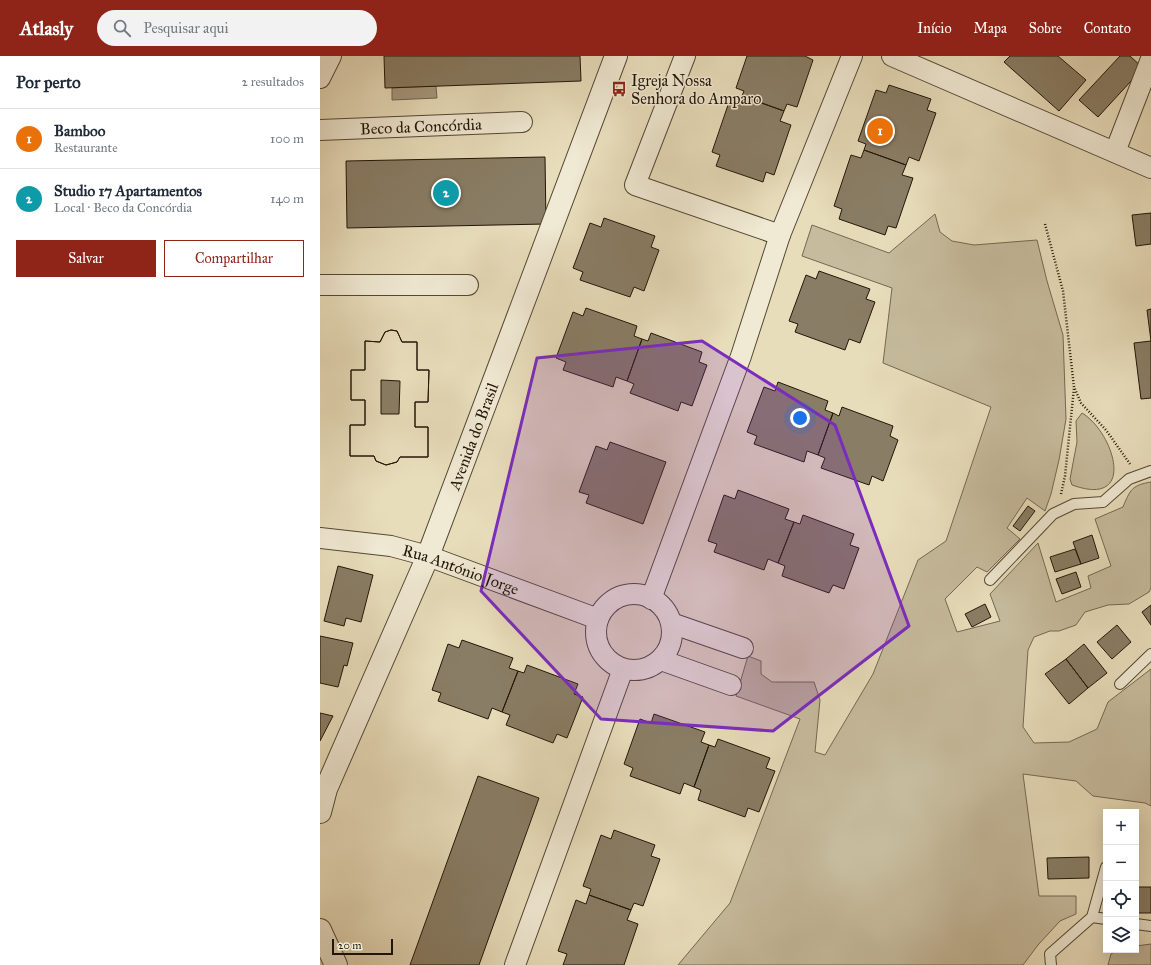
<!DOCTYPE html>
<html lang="pt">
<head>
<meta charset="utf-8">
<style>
	:root { --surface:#fff; --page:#f2f2f3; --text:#1f2937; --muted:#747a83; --line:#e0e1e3; --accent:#8f2418 }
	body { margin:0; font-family:"IM FELL Great Primer",serif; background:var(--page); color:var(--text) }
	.controls { position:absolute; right:12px; bottom:12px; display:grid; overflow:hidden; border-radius:0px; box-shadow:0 4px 16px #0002 }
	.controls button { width:36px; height:36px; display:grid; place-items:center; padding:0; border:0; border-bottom:1px solid var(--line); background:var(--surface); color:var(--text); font:20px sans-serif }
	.scale { position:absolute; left:12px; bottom:10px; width:61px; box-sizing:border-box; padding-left:4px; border:2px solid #221608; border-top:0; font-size:11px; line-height:14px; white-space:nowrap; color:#221608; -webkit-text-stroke:3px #f0e9d3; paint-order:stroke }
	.you { position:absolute; left:480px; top:362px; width:14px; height:14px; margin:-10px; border:3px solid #fff; border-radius:50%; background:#1a73e8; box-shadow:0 0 0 6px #1a73e833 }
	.badge { display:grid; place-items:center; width:26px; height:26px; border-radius:50%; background:var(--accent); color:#fff; font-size:13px; font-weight:700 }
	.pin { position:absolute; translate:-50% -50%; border:2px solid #fff; box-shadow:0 1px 4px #0006 }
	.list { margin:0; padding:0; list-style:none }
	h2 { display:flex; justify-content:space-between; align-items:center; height:52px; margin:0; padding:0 16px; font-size:17px }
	h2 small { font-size:13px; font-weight:400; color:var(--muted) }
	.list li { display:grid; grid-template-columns:26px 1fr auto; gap:12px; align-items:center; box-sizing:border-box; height:60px; padding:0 16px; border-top:1px solid var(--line) }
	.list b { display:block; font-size:15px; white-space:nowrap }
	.list p { margin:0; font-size:13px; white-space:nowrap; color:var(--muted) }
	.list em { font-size:13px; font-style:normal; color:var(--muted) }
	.actions { display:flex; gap:8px; padding:12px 16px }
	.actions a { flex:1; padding:9px 0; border:1px solid var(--accent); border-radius:0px; text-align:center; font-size:14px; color:var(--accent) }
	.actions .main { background:var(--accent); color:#fff }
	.icon { flex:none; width:22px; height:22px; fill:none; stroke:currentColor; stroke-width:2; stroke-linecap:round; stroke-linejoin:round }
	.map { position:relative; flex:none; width:831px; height:909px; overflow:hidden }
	header { display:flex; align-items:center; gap:24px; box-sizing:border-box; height:56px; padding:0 20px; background:var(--accent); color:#fff }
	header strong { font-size:19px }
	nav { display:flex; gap:22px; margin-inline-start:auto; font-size:14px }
	.search { width:280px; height:36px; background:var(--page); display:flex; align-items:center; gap:10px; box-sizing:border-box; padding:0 14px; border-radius:22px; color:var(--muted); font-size:15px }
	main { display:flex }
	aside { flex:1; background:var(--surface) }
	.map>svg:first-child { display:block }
	.green { fill:#c6bb9d; stroke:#746852 }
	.water { fill:#a5997e; stroke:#71654f }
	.building { fill:#897d65; stroke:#221608; fill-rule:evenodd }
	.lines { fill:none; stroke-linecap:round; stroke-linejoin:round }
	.service-casing { stroke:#544835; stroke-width:12 }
	.minor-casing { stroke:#544835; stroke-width:22 }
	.tertiary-casing { stroke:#544835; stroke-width:24 }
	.path { stroke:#221608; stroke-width:2.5; stroke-dasharray:1 2; stroke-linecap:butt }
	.service { stroke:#f0e9d3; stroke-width:10 }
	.minor { stroke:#f0e9d3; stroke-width:20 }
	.tertiary { stroke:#f0e9d3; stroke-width:22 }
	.marked { fill:#7b2cbf; fill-opacity:0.2; stroke:#7b2cbf; stroke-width:3; stroke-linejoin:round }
	.labels { text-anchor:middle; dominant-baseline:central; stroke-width:3; stroke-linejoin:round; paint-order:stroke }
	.poi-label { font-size:16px; fill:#221608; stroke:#f0e9d3; text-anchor:start }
	.street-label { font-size:16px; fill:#221608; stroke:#f0e9d3 }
</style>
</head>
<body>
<header>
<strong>Atlasly</strong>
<div class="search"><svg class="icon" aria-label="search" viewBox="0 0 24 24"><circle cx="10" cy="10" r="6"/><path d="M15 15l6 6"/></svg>Pesquisar aqui</div>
<nav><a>Início</a><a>Mapa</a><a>Sobre</a><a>Contato</a></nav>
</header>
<main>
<aside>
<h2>Por perto<small>2 resultados</small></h2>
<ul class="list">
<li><span class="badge" style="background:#e8710a">1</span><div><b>Bamboo</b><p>Restaurante</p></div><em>100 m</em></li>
<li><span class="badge" style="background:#0f9aa8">2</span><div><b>Studio 17 Apartamentos</b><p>Local · Beco da Concórdia</p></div><em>140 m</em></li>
</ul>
<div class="actions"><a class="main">Salvar</a><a>Compartilhar</a></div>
</aside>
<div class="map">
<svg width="831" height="909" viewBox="0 0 831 909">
	<rect width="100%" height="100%" fill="#e8ddbb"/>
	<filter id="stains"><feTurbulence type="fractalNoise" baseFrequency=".005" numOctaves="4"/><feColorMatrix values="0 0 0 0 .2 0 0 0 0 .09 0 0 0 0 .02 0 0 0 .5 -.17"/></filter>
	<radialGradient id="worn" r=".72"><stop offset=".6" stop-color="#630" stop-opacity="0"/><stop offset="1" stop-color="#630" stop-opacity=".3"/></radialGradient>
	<!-- green -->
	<path class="green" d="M615,158L620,176L632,185L654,189L717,184L727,225L743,279L746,363L739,404L731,438L725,455L707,442L687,472L700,483L667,516L657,511L625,543L637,576L680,565L670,538L718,487L736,546L771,532L768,520L791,510L775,463L803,451C810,434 812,429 831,426V532L829,536L809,548L788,549L765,556L756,569L739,575H730L714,581L708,594L703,671L714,687L749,686L777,673L788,646L831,613V750L825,747L773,740L756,725L703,718L719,840H756V858L740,865L718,889L703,909H358L410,847L480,663L416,640L428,600L441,605V618L452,626H494L500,644L495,696L505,699L553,618L598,504L626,485L671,351L563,307L572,232L482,200L492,169L569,197Z
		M762,357C794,376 818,453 752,429L750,423L757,386L756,365Z
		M831,888V909H788L791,898L798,894H816V890Z"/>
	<!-- water -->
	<path class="water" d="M116,30L117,42L72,44V32Z"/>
	<!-- building -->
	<path class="building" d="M64,0H260L261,25L65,32Z
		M427,0H485L493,4L477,51L467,48L464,55L422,40L424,35L416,32Z
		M690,0H738L766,24L739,55L684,6Z
		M800,0H810L823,12L778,61L759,44Z
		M569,29L611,43L607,54L616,57L599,105L589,101L586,109L544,94L546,88L538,85L556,34L566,37Z
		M422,40L464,55L460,65L471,69L454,119L446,116L443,126L396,110L400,99L392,96L409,46L419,49Z
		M544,94L586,109L582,119L593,122L576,172L568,170L565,179L519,163L522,153L514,150L531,99L541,102Z
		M225,101L226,168L27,172L26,105Z
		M831,157V188L816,190L812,159Z
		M284,162L335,180L331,191L339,194L324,235L314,231L310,241L260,224L263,216L253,212L270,167L281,171Z
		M499,215L550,233L546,243L555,246L540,287L529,283L525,294L475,276L478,268L469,265L486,219L496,223Z
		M266,252L317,270L314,280L322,283L307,325L296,321L293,331L243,314L246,306L236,302L253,256L263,260Z
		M831,253V342L821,343L814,287L831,285L827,254Z
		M71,274L77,275L82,286H97V314H109L108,346H95V371H108V401H80L77,406L66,409L56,405L54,400H30V369H45V344H31V314H45V285L60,286L65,276ZM61,324L80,325L79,358H61Z
		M71,274L77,275L82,286H97V314H109L108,346H95V371H108V401H80L77,406L66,409L56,405L54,400H30V369H45V344H31V314H45V285L60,286L65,276Z
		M331,277L382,296L379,306L387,309L372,350L361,346L358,355L310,337L314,328L307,325L322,283L328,285Z
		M458,326L508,345L505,354L513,357L498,399L487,395L484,406L434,388L437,380L427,376L444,331L455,335Z
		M522,351L573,370L570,380L578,384L563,425L552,420L549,429L501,412L505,402L498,399L513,357L519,360Z
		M290,386L346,406L323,468L266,447L269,439L259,436L276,390L287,394Z
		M418,434L469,453L465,463L474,466L458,507L448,503L444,514L394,496L397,488L388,485L404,439L415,443Z
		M708,450L715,455L700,475L693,470Z
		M483,459L534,478L530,489L539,492L524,533L513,529L509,537L462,520L465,510L458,507L474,466L480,468Z
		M772,479L779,502L761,508L753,486Z
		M755,493L761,508L735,516L730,501Z
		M18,510L53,519L41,566L26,562L24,570L4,565Z
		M756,516L761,531L742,538L736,523Z
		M665,548L671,561L652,571L645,558Z
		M831,549V569L822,556Z
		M797,569L811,586L792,603L777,586Z
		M0,580L33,587L27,610L24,609L18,631L0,627Z
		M142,584L193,602L189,612L198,615L182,656L172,652L168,663L118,645L121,637L112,634L128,588L139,592Z
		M764,588L787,617L768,632L746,603Z
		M746,603L768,632L749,648L725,618Z
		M207,609L258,628L254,638L263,641L247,682L237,678L233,687L186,669L190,659L182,656L198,615L204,617Z
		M0,657L13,660L0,685Z
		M334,658L385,676L381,686L389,689L374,731L364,727L360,738L310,720L313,712L304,708L320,663L331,667Z
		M398,683L450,702L446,712L455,715L439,756L428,752L425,761L378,744L381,734L374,731L389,689L395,691Z
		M158,720L219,742L159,909H90Z
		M294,774L335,789L331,800L340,803L323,850L314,847L311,854L269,839L271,833L263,830L281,779L291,783Z
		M769,801V822L728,823L727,802Z
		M816,831H831V857H816Z
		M269,839L311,854L307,864L318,868L304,909H243L247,898L238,895L256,844L266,848Z"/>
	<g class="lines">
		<!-- service casing -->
		<g class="service-casing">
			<path id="service" d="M670,524L733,458L754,448L783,446L809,423L831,415
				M800,628L831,598
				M772,861L786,863
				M816,868L831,870
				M731,909L730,898L772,861L786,811"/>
		</g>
		<!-- minor casing -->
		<g class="minor-casing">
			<g id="minor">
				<path d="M365,0L315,129L460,179"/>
				<path d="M572,0L831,112"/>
				<path d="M0,22L11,0"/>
				<path id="s1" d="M0,74L202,66"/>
				<path d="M795,96L831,3"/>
				<path d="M0,229H148"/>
				<path id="s2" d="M0,482L71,490L108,500L278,563"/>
				<circle cx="314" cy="576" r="38"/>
				<path d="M331,543L421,300L460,179L532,0"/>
				<path d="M351,567L423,592"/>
				<path d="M341,604L411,629"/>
				<path d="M195,909L303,613"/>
			</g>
		</g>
		<!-- tertiary casing -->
		<g class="tertiary-casing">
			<g id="tertiary">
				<path id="s3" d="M0,756L6,733L108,500L296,0"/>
				<path d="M0,874L16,909"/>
			</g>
		</g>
		<!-- path -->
		<path class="path" d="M725,168L743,235L754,331L761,347L786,374L810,408
			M741,438L745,420L754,332"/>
		<!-- service -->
		<use href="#service" class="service"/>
		<!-- minor -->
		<use href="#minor" class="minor"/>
		<!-- tertiary -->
		<use href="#tertiary" class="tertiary"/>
	</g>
	<!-- marked area -->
	<path class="marked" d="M382,285L515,369L589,570L453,675L281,663L161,535L217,302Z"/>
	<!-- icons -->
	<defs>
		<g id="bus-bare" transform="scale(1.2)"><path d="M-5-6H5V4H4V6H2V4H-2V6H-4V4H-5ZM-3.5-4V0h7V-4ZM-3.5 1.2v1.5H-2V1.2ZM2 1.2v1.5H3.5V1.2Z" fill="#8f2418" stroke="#f0e9d3" stroke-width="2.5" paint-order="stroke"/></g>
	</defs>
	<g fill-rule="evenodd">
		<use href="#bus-bare" x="299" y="33"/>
	</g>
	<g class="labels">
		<!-- poi labels -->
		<g class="poi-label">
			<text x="311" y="24">Igreja Nossa<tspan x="311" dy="18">Senhora do Amparo</tspan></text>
		</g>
		<!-- street labels -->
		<g class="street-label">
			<text stroke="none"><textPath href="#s1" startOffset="101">Beco da Concórdia</textPath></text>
			<text stroke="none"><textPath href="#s3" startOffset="406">Avenida do Brasil</textPath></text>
			<text stroke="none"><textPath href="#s2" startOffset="145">Rua António Jorge</textPath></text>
		</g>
	</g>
	<rect width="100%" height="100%" filter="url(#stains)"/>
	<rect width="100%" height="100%" fill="url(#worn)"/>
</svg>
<div class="controls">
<button>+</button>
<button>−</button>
<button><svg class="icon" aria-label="locate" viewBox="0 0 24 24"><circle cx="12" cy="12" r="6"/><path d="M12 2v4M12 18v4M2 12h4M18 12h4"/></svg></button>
<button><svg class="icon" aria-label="layers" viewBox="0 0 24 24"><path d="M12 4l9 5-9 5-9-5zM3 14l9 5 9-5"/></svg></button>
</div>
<div class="scale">20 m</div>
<div class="you"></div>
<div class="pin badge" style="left:560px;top:75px;background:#e8710a">1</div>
<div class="pin badge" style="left:126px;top:137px;background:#0f9aa8">2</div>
</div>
</main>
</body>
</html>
